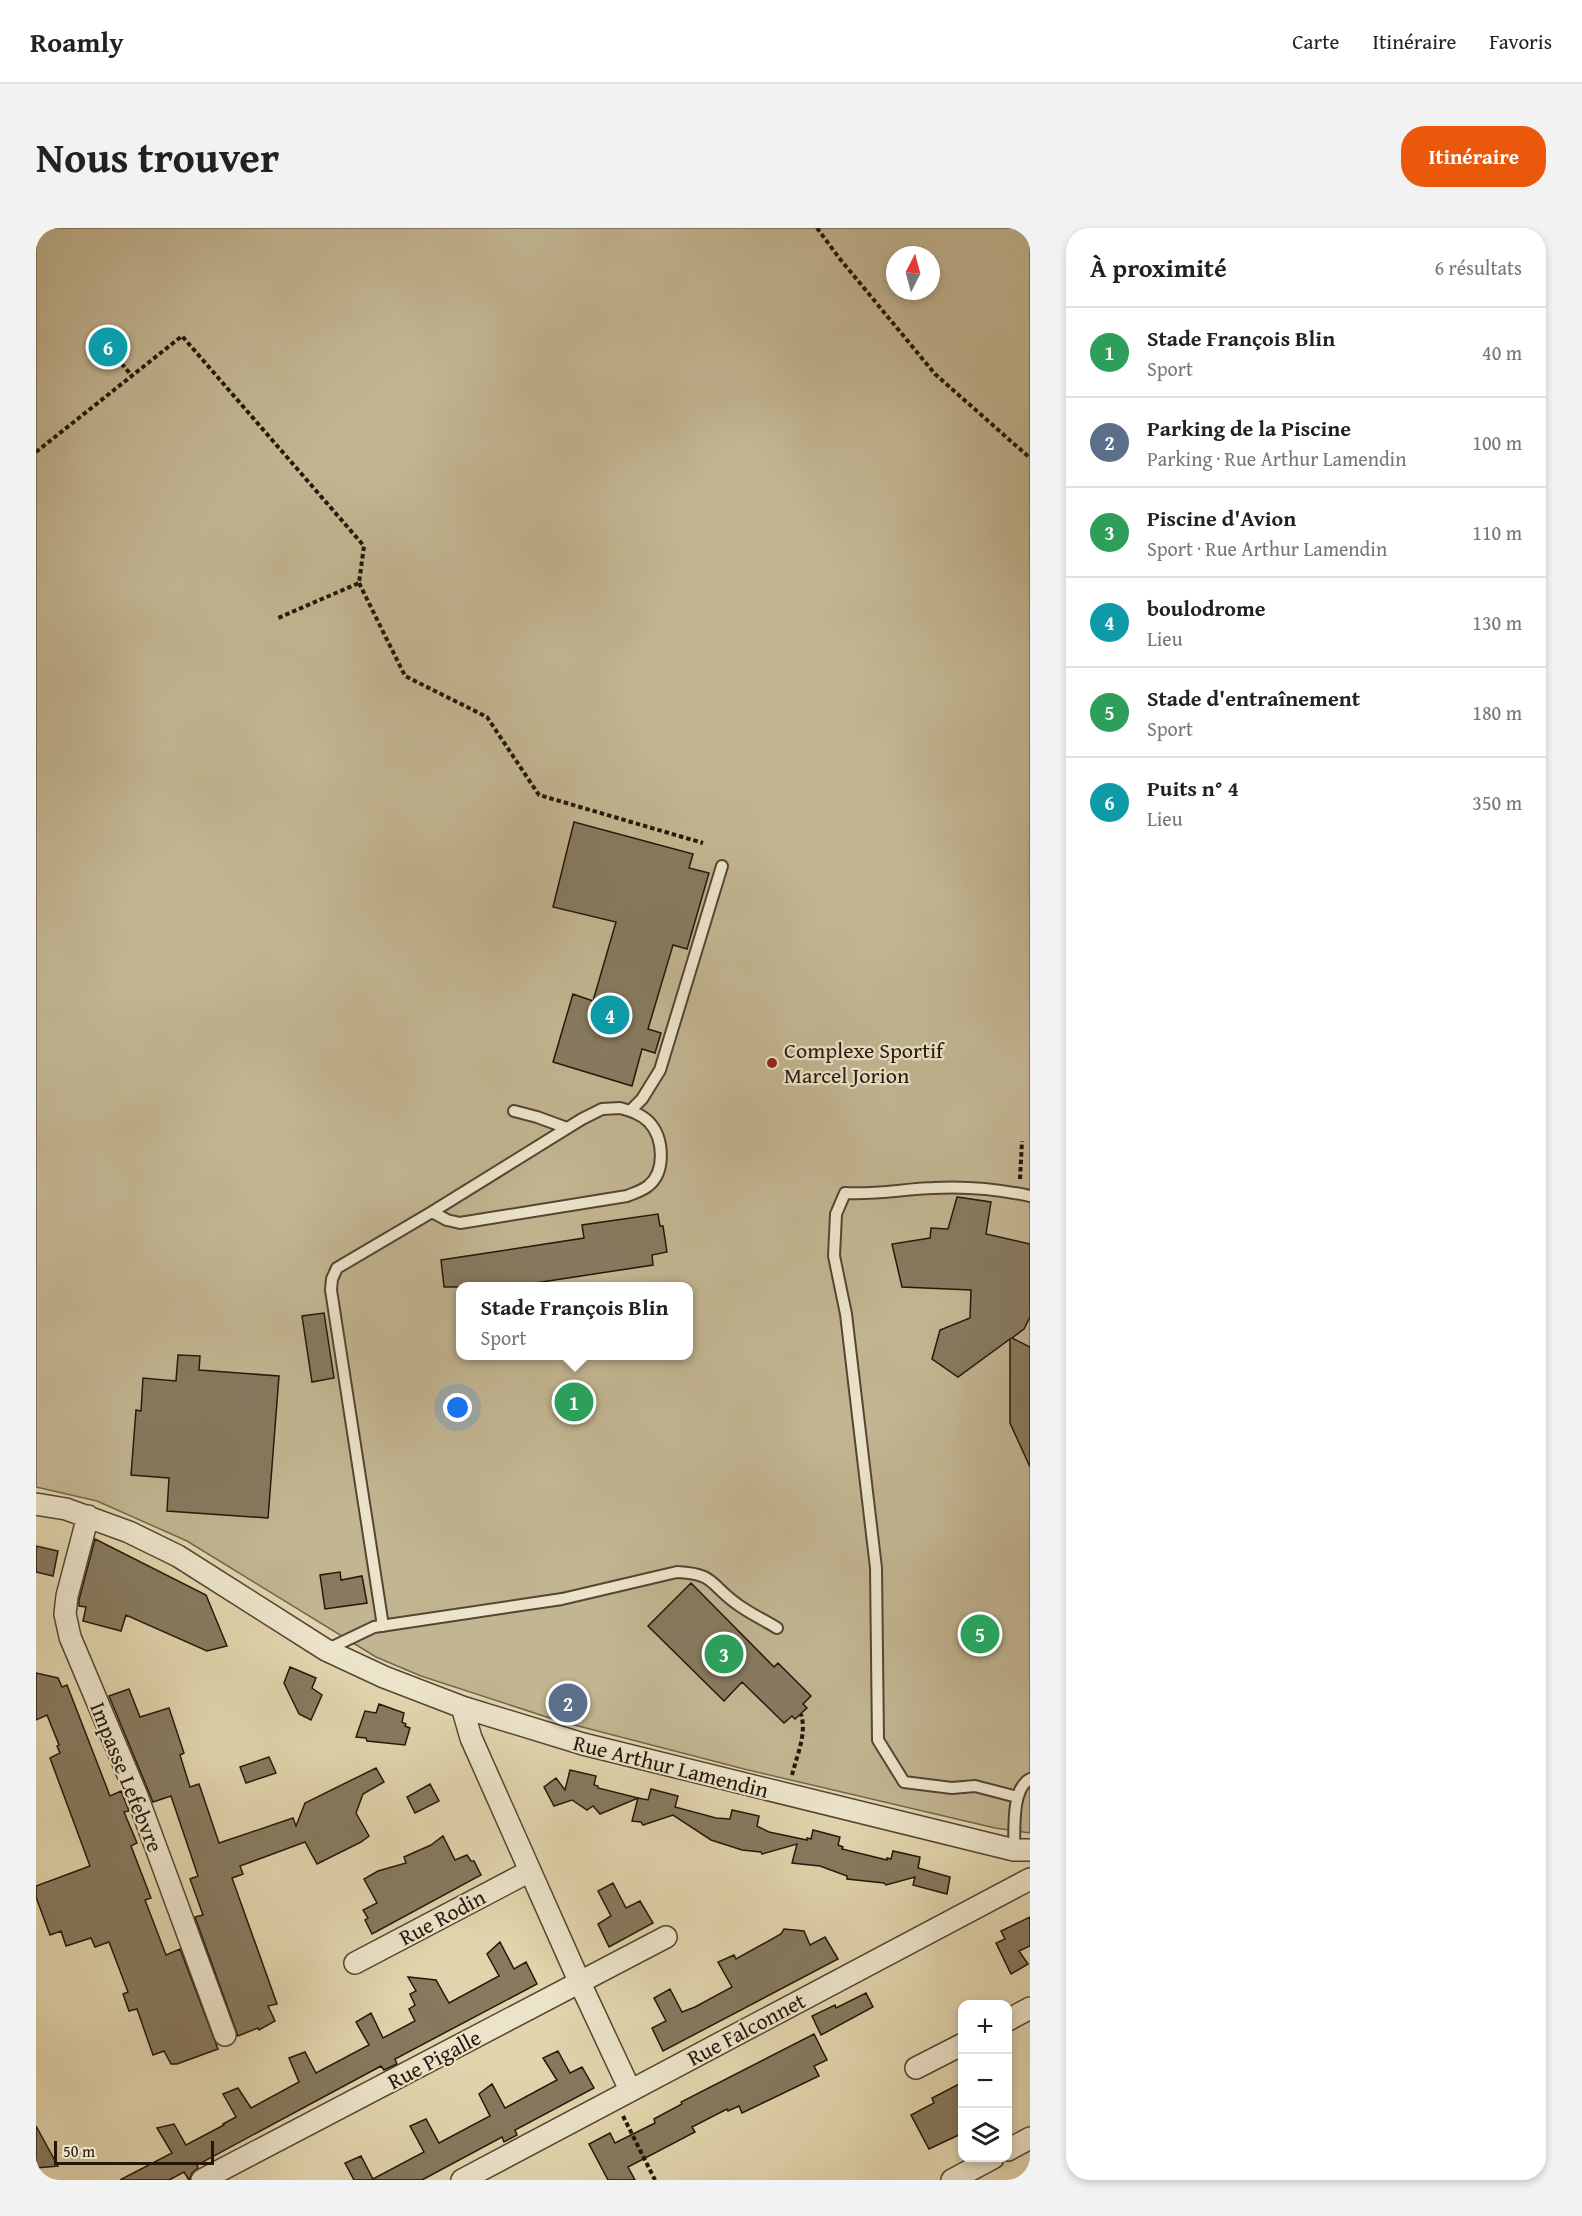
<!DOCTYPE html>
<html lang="fr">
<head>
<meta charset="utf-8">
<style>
	:root { --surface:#fff; --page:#f2f2f2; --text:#222; --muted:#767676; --line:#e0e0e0; --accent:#ea580c }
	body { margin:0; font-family:"Gentium Book Plus",serif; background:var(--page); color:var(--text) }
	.controls { position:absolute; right:18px; bottom:18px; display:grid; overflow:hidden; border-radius:12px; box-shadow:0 3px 9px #0003 }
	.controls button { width:54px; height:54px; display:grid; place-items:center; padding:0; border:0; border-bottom:2px solid var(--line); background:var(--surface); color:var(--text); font:30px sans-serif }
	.compass { position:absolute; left:850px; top:18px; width:54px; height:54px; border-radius:50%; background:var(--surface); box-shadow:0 3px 9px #0003; rotate:6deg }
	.scale { position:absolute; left:18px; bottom:15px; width:160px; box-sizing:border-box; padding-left:6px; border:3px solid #24170a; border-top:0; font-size:16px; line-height:21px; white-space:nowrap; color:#24170a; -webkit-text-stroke:4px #ece4ca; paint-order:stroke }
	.you { position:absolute; left:422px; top:1180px; width:21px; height:21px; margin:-15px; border:4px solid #fff; border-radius:50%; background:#1a73e8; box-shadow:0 0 0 9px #1a73e833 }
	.badge { display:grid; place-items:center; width:39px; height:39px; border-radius:50%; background:var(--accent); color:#fff; font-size:20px; font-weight:700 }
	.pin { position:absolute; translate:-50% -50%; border:3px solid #fff; box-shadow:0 2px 6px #0006 }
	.popup { position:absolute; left:420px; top:1054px; width:237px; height:78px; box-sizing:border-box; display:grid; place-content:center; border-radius:12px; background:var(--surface); filter:drop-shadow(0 2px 4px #0005); font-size:20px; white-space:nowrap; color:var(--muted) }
	.popup b { font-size:22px; color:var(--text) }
	.popup::after { content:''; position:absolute; left:50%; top:100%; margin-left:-12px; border:12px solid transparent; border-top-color:var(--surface) }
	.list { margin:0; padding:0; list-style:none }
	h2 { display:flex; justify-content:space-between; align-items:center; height:78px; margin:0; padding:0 24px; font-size:26px }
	h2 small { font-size:20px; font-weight:400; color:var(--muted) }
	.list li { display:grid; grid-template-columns:39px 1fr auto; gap:18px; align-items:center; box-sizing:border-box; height:90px; padding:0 24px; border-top:2px solid var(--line) }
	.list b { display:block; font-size:22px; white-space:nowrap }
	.list p { margin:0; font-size:20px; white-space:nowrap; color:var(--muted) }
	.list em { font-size:20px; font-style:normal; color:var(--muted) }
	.icon { flex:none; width:33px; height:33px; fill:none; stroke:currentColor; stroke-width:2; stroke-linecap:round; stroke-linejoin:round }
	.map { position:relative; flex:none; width:994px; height:1952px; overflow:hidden; border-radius:24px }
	header { display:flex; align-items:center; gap:36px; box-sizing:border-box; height:84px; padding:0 30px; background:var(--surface); border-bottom:2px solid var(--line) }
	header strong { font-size:28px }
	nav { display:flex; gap:33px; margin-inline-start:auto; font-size:21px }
	.intro { display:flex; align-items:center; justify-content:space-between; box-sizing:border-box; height:144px; padding:0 36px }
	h1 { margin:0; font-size:42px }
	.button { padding:15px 27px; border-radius:24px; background:var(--accent); color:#fff; font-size:21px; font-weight:700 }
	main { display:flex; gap:36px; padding:0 36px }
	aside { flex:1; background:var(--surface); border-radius:24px; box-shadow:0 3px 9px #0003 }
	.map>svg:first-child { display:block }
	.green { fill:#c2b591; stroke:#73664e; stroke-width:1.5; fill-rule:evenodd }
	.building { fill:#877a5f; stroke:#24170a; stroke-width:1.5 }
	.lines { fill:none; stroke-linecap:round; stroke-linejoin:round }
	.lane-casing { stroke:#544633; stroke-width:14 }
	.street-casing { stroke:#544633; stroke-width:24 }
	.path { stroke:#24170a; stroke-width:4; stroke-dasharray:4.5 3; stroke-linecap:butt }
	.lane { stroke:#ece4ca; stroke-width:10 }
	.street { stroke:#ece4ca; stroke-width:21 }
	.poi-dot { fill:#8f2418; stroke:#ece4ca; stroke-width:2 }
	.labels { text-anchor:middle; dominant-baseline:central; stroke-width:4.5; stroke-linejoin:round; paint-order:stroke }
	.poi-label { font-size:22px; fill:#24170a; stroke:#ece4ca; text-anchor:start }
	.street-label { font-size:22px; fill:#24170a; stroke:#ece4ca }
</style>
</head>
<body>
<header>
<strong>Roamly</strong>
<nav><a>Carte</a><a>Itinéraire</a><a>Favoris</a></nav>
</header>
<div class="intro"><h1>Nous trouver</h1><a class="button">Itinéraire</a></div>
<main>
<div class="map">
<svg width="994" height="1952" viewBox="0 0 994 1952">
	<rect width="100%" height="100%" fill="#e2d5ad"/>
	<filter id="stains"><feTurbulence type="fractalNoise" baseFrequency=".00333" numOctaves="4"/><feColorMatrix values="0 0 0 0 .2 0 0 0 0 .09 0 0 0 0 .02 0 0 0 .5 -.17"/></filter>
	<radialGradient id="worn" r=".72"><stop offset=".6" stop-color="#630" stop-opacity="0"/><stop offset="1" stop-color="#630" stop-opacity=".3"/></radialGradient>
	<!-- green -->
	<path class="green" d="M0,0H994V1605L959,1600L708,1541L523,1493L385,1448L340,1429L151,1313L61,1273L0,1259ZM859,27H895V63H859ZM424,1058H652V1128H424Z"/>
	<!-- building -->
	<path class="building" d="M538,594L657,626L653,640L673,645L651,721L637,717L612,801L625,805L619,825L606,821L596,858L517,834L537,766L557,773L580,694L517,679Z
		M921,969L955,974L950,1006L994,1016V1089L988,1101L976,1110L994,1119V1239L974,1195V1111L922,1149L896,1131L904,1102L934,1090L935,1062L866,1059L856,1016L894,1010L895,1000L912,1001Z
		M622,986L624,998H627L631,1024L616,1027L617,1037L473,1059H408L405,1032L548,1010L546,997Z
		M288,1085L298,1150L276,1154L266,1088Z
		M142,1127L164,1128L163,1142L243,1148L232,1290L131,1283L133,1250L95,1247L100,1182L105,1183L107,1150L140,1153Z
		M59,1311L170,1367L191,1418L171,1423L90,1387L85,1403L47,1393L50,1379L43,1378V1372Z
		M0,1318L22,1323L17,1348L0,1344Z
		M304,1344L305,1352L326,1348L331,1375L289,1381L284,1347Z
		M655,1355L738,1439L742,1435L775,1468L767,1476L771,1480L759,1491L756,1488L748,1495L706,1454L688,1473L612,1398Z
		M254,1439L280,1450L276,1460L286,1467L275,1492L263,1486L248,1455Z
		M0,1445L22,1450L26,1459L31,1457L74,1568L85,1563L93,1583L88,1584L101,1615L95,1618L115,1670L109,1672L130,1727L144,1721L182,1821L141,1836H135L128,1823L117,1827L101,1781L93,1783L87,1766L92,1764L73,1714L59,1719L55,1710L30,1718L25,1703L14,1707L0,1669V1658L54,1638L14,1530L24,1525L21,1518L23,1517L11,1487L0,1492Z
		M93,1461L104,1489L133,1480L148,1525L144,1527L154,1559L163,1556L183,1615L257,1590L260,1598L269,1575L340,1540L348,1554L327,1566L320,1585L333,1608L325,1614L281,1636L269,1614L204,1638L207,1646L196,1650L241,1776L232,1778L239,1793L223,1802L222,1800L202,1808L159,1689L167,1687L154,1651L162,1648L135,1568L117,1574L73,1468Z
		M343,1476L368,1485L366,1494L370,1496L369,1498L374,1500L369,1517L331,1513L330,1510L320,1509L329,1483L340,1485Z
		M233,1529L240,1545L210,1555L204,1539Z
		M534,1542L560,1548L558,1557L562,1558V1560L602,1570L612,1572L615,1561L642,1568L639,1579L680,1590L694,1591L696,1582L723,1588L721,1598L733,1604L771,1612V1610L775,1611L777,1602L804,1609L802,1617L807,1619L806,1621L851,1632V1630L855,1631L857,1623L884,1629L882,1640L914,1649L911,1666L877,1657L879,1649L850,1657L848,1655L811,1651V1648L784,1638L756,1635L761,1616L726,1626L725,1624L706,1622L675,1612L637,1587L607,1597L605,1594L596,1593L602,1570L564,1586L557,1578L551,1582L536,1572L518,1578L508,1559L520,1550L529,1562Z
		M394,1556L403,1573L379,1585L371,1569Z
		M407,1608L419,1632L431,1627L435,1633H438L445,1647L336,1706L329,1692L332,1690L327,1682L341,1675L328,1651L342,1643L370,1635L368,1629L395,1617Z
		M577,1655L590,1680L604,1673L617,1695L573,1719L562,1696L575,1688L562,1663Z
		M994,1689V1718L983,1723L992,1736L975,1746L960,1715L969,1711L965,1703Z
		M748,1701L768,1703L774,1717L789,1709L802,1731L627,1823L616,1800L630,1793L618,1770L634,1761L646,1784L659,1779L696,1759L682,1734L698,1727L700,1731L745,1706Z
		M464,1714L478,1741L490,1734L501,1756L359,1831L361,1836L348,1842L345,1838L161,1937L162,1940L156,1945L153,1952L148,1944L133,1952H84L136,1925L121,1900L138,1896L150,1917L188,1897L187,1896L200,1889L187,1866L202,1860L215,1880L263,1854L253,1830L269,1824L280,1845L333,1817L320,1794L335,1785L347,1810L379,1793L373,1781L379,1777L374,1766L380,1763L372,1749L400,1752L413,1775L463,1748L451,1726Z
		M830,1765L837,1779L785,1807L776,1788L799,1777L800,1780Z
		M778,1806L791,1832L778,1838L783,1848L706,1885L703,1878L692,1883L691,1881L656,1899L659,1904L592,1939L599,1952H572L553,1916L574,1905L579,1915L619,1895L618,1891L646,1876L645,1874Z
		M522,1823L534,1845L546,1839L558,1860L479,1902L481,1907L468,1914L466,1909L386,1952H318L309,1935L325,1928L337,1951L388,1924L374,1898L390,1891L403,1915L454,1888L443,1866L456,1856L469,1880L521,1852L507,1830Z
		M927,1854V1905L893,1921L875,1887L898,1875L896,1870Z
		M0,1898L22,1938L0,1940Z"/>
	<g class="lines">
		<!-- lane casing -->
		<g class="lane-casing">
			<path id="lane" d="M584,880C595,883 605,886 613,894C628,910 630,944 612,958C606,963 598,965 591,968L424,995L411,992L396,984L546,891L566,881Z
				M478,883L501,889L531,900
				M594,883L606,871L624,842L686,638
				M347,1398L295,1062L296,1051L301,1040L396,984
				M290,1422L338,1399L526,1371L641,1344C680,1346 673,1356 701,1376C713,1385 728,1392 741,1400
				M981,1569L939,1558L916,1560L868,1554L842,1512L840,1340L810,1086L798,1028L800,986L809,965C839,967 868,961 897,960C930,958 962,961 994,968
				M978,1622C979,1602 975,1561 994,1551"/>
		</g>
		<!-- street casing -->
		<g class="street-casing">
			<path id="street" d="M0,1276L30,1281L93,1304L142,1328L290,1422L348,1449L426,1479L547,1516L978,1622H994
				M52,1288L31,1368L29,1386L34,1409L101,1568L189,1807
				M426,1479L435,1510L544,1755L594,1862
				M319,1735L494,1643
				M972,1792L994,1780
				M880,1840L927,1816
				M972,1922L994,1910
				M166,1952L630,1709
				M426,1952L994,1651
				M916,1952L957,1930"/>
		</g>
		<!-- path -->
		<path class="path" d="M781,0L804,31L899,146L994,230
			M76,124L96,148
			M0,224L146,108L328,318L323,355L242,390
			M323,355L369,448L451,489L503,567L667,615
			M984,951L986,913
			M756,1547C761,1527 771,1506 765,1486
			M587,1888L619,1952"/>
		<!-- lane -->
		<use href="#lane" class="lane"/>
		<!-- street -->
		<use href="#street" class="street"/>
	</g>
	<!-- markers -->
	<circle class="poi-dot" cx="736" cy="835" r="6"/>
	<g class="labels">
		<!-- poi labels -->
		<g class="poi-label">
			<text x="748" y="822">Complexe Sportif<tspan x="748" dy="25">Marcel Jorion</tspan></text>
		</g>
		<!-- street labels -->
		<g class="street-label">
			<text transform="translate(635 1538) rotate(14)">Rue Arthur Lamendin</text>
			<text transform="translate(91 1549) rotate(68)">Impasse Lefebvre</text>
			<text transform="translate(406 1689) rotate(-28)">Rue Rodin</text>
			<text transform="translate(710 1801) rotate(-28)">Rue Falconnet</text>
			<text transform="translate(398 1831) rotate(-28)">Rue Pigalle</text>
		</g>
	</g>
	<rect width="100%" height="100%" filter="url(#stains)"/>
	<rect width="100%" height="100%" fill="url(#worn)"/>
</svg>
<div class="controls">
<button>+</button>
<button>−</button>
<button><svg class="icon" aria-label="layers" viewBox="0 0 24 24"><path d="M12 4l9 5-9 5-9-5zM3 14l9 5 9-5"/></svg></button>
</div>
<svg class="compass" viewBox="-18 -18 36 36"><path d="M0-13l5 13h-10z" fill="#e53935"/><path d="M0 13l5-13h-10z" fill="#767676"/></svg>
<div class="scale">50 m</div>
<div class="you"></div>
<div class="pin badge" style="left:538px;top:1174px;background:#2e9e5b">1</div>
<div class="popup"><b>Stade François Blin</b>Sport</div>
<div class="pin badge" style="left:532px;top:1475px;background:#5c6f8a">2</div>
<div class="pin badge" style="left:688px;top:1426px;background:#2e9e5b">3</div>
<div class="pin badge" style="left:574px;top:787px;background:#0f9aa8">4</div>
<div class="pin badge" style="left:944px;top:1406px;background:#2e9e5b">5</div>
<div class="pin badge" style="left:72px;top:119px;background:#0f9aa8">6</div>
</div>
<aside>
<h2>À proximité<small>6 résultats</small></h2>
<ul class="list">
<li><span class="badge" style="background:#2e9e5b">1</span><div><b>Stade François Blin</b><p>Sport</p></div><em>40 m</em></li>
<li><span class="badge" style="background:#5c6f8a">2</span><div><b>Parking de la Piscine</b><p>Parking · Rue Arthur Lamendin</p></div><em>100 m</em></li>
<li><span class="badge" style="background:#2e9e5b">3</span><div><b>Piscine d'Avion</b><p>Sport · Rue Arthur Lamendin</p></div><em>110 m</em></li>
<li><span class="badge" style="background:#0f9aa8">4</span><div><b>boulodrome</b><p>Lieu</p></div><em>130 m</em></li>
<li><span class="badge" style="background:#2e9e5b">5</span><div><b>Stade d'entraînement</b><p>Sport</p></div><em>180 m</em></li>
<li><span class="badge" style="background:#0f9aa8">6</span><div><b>Puits n° 4</b><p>Lieu</p></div><em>350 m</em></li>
</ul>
</aside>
</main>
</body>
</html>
